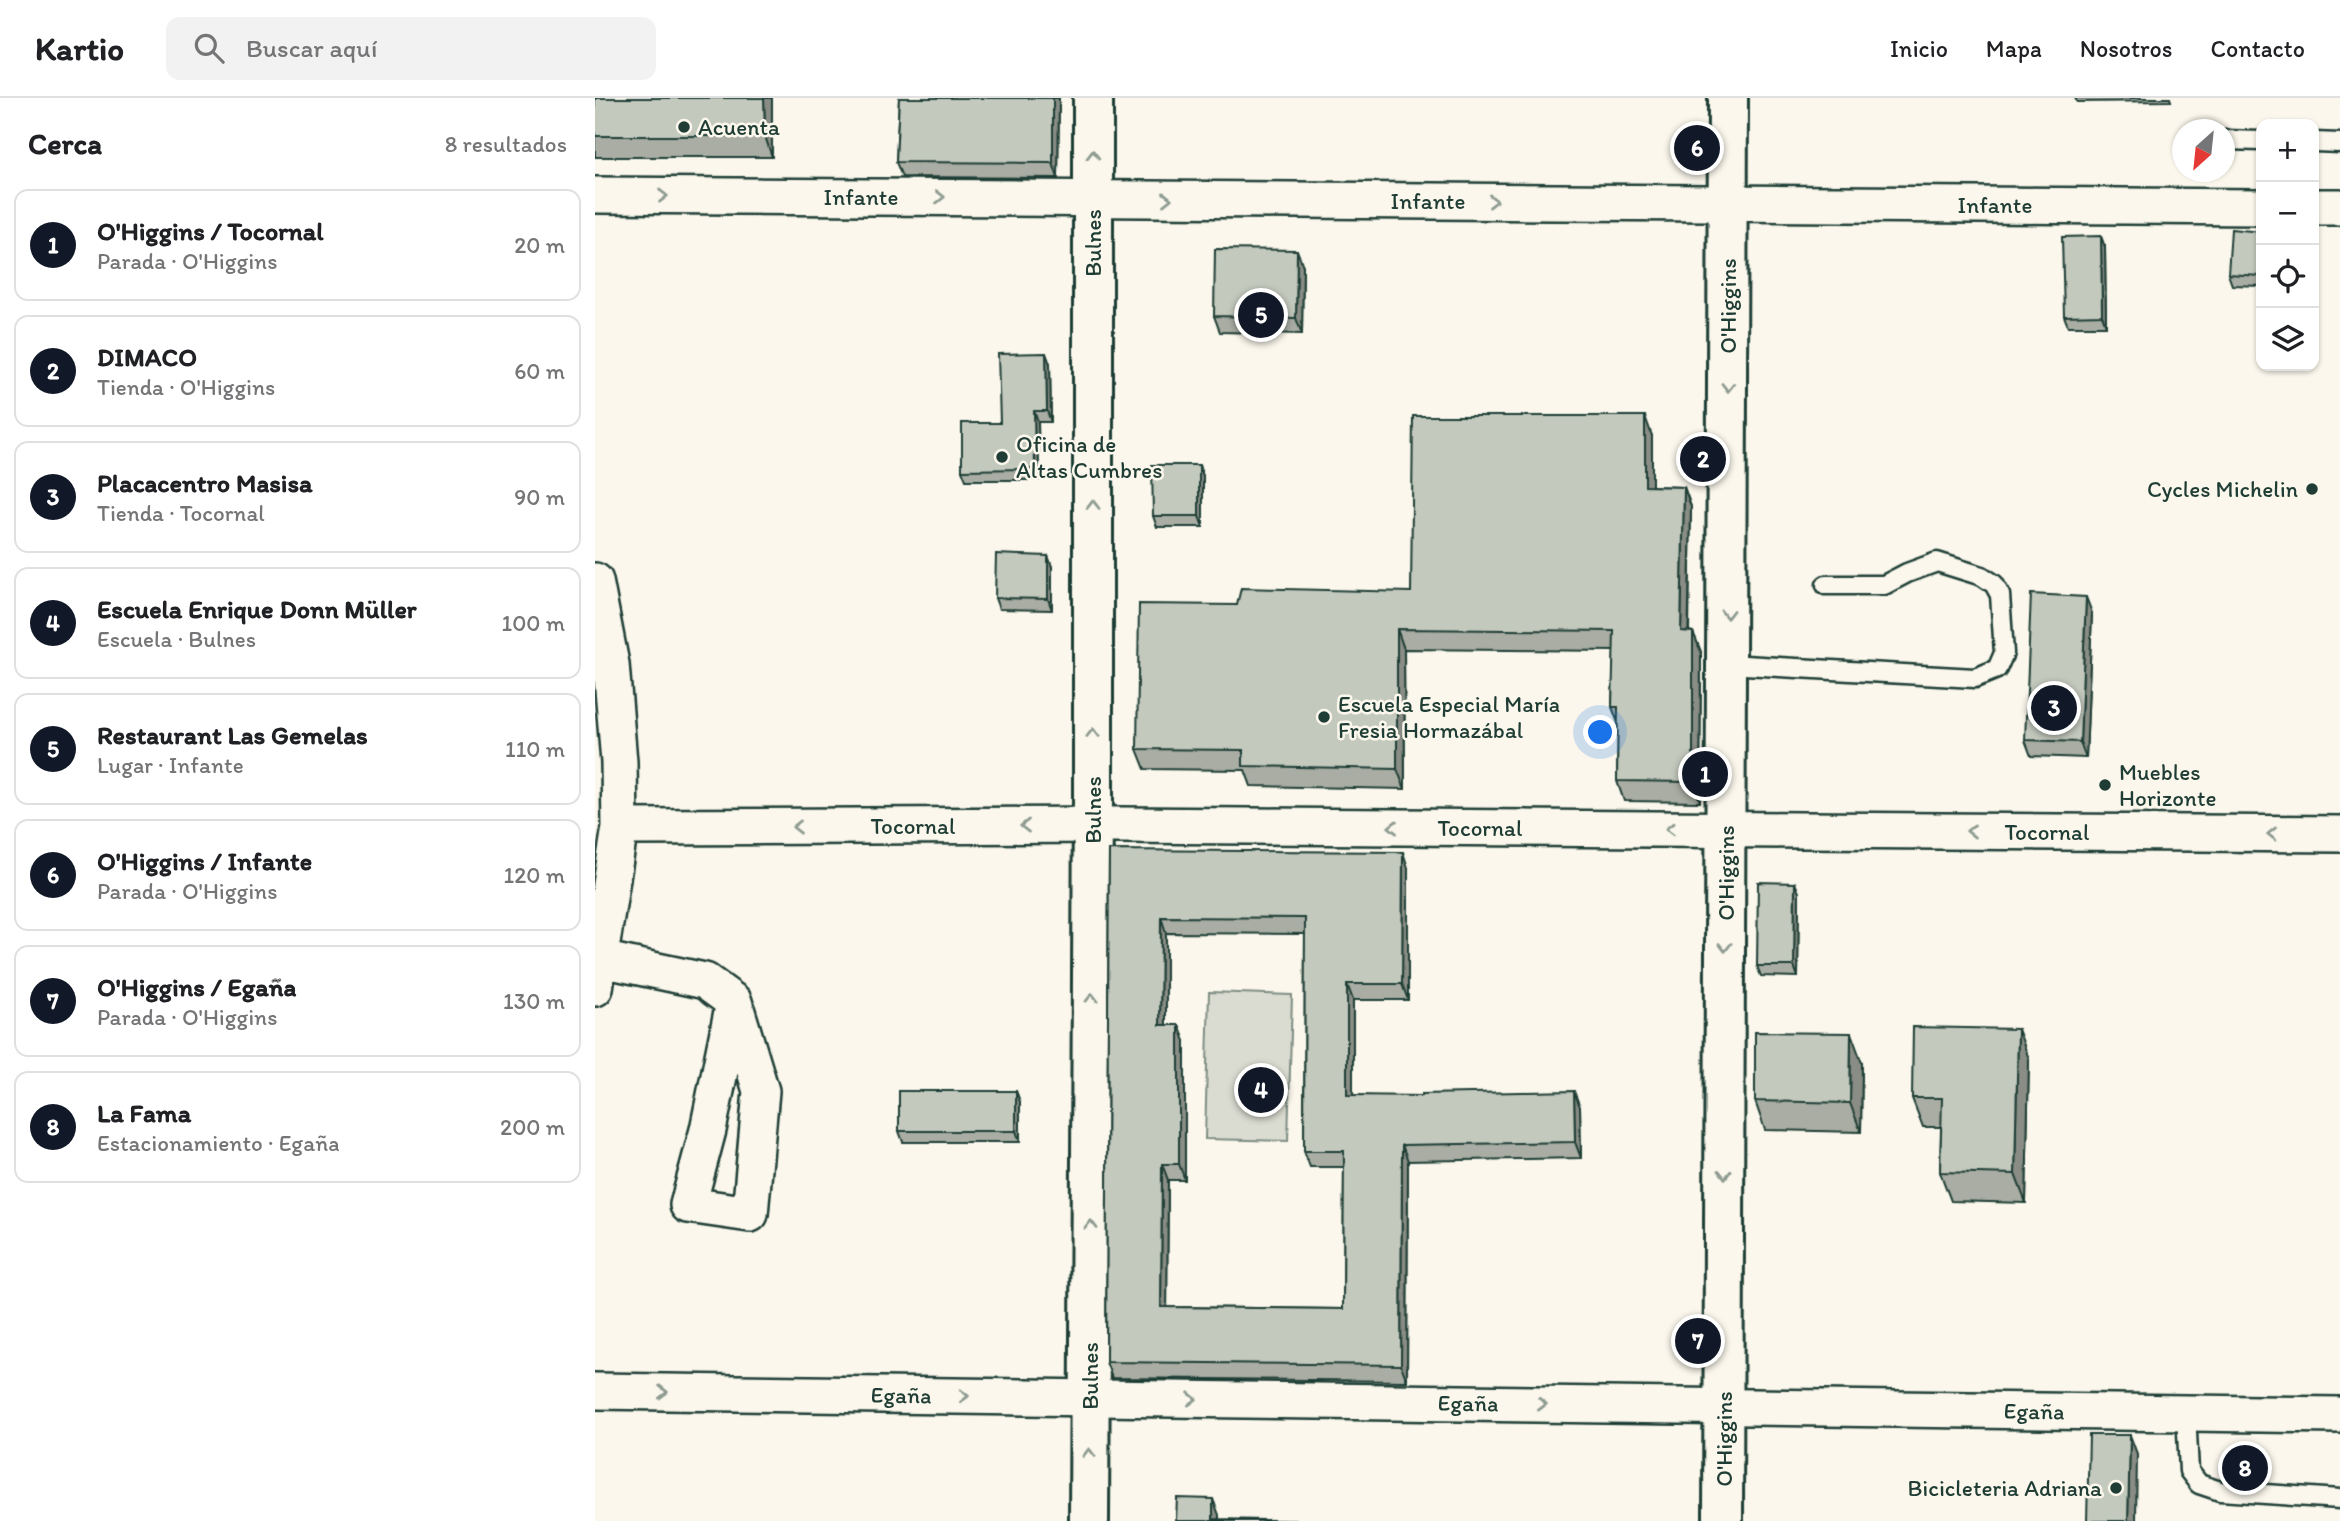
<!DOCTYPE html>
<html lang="es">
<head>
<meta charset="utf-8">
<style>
	:root { --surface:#fff; --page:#f2f2f2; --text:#202124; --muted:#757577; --line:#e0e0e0; --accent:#111827 }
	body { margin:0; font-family:Itim,sans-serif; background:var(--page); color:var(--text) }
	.controls { position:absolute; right:21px; top:21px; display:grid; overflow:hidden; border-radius:14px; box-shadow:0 2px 5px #0004 }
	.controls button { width:63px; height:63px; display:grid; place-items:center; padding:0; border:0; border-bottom:2px solid var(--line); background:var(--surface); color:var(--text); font:35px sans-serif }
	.compass { position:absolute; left:1577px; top:21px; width:63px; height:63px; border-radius:50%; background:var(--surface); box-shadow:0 2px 5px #0004; rotate:207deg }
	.you { position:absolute; left:1006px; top:635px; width:24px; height:24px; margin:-18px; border:5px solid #fff; border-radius:50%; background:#1a73e8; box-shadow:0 0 0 10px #1a73e833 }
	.badge { display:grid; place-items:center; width:46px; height:46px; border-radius:50%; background:var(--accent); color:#fff; font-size:23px; font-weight:700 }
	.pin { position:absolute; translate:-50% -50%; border:4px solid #fff; box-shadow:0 2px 7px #0006 }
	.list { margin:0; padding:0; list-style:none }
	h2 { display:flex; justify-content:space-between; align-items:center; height:91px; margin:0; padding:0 28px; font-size:30px }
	h2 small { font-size:23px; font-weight:400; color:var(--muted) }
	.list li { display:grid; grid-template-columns:46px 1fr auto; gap:21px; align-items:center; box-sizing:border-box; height:112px; margin:0 14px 14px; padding:0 14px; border:2px solid var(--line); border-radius:14px }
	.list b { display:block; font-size:26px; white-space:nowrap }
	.list p { margin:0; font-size:23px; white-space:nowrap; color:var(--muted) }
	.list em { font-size:23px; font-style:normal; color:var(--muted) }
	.icon { flex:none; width:38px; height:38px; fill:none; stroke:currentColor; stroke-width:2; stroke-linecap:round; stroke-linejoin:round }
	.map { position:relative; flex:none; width:1745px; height:1423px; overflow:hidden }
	header { display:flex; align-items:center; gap:42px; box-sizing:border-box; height:98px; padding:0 35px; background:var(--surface); border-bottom:2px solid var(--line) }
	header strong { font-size:33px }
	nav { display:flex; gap:38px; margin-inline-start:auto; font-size:24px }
	.search { width:490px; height:63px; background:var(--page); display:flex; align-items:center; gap:18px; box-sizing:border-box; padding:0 24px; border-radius:14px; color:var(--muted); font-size:26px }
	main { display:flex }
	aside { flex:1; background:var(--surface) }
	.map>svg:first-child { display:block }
	.green { fill:#dbdcd1; stroke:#7d8c82; stroke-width:2 }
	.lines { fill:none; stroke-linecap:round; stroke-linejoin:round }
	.lane-casing { stroke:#1f3d34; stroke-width:23 }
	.street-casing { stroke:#1f3d34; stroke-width:40 }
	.secondary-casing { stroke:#1f3d34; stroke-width:44 }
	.lane { stroke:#fbf7ec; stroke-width:18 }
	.street { stroke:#fbf7ec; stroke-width:35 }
	.secondary { stroke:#fbf7ec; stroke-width:38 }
	.wall { fill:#a9ada3; stroke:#1f3d34; stroke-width:2; fill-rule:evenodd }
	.shaded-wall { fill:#898d85; stroke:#1f3d34; stroke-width:2 }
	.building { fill:#c4c9be; stroke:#1f3d34; stroke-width:2; fill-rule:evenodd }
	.oneway { stroke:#8d9a90 }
	.poi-dot { fill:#1f3d34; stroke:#fbf7ec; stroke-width:2.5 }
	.labels { text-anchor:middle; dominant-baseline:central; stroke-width:5; stroke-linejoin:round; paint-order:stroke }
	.poi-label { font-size:23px; fill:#1f3d34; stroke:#fbf7ec; text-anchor:start }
	.street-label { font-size:23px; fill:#1f3d34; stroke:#fbf7ec }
</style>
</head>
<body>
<header>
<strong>Kartio</strong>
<div class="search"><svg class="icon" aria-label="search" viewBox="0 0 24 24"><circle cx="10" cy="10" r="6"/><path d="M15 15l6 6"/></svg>Buscar aquí</div>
<nav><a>Inicio</a><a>Mapa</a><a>Nosotros</a><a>Contacto</a></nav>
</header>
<main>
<aside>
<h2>Cerca<small>8 resultados</small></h2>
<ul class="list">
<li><span class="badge">1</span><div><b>O'Higgins / Tocornal</b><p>Parada · O'Higgins</p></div><em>20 m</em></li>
<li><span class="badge">2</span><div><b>DIMACO</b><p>Tienda · O'Higgins</p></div><em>60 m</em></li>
<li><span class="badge">3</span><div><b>Placacentro Masisa</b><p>Tienda · Tocornal</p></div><em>90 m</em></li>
<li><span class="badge">4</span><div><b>Escuela Enrique Donn Müller</b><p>Escuela · Bulnes</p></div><em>100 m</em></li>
<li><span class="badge">5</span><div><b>Restaurant Las Gemelas</b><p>Lugar · Infante</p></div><em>110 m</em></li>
<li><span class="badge">6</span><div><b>O'Higgins / Infante</b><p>Parada · O'Higgins</p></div><em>120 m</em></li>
<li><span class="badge">7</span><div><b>O'Higgins / Egaña</b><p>Parada · O'Higgins</p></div><em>130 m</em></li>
<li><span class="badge">8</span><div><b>La Fama</b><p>Estacionamiento · Egaña</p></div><em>200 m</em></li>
</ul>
</aside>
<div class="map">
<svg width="1745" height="1423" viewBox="0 0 1745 1423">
	<rect width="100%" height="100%" fill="#fbf7ec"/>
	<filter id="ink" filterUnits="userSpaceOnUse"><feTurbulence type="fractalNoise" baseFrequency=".0143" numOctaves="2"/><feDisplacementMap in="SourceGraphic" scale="14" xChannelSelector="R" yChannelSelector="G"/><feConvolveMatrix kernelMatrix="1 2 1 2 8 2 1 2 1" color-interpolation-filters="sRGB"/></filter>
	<g filter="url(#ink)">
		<!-- green -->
		<path class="green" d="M614,894L697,897L693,1043L610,1041Z"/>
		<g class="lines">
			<!-- lane casing -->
			<g class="lane-casing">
				<path id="lane" d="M1630,42L1666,43
					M1719,44L1745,45
					M1132,566L1380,580L1402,571L1409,555L1405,497L1399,486L1387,478L1342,464L1312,475L1289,487H1231
					M1591,1315L1594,1373L1604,1386L1625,1393L1745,1401"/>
			</g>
			<!-- street casing -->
			<g class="street-casing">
				<path id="street" d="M0,97L1666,109
					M1719,109H1745
					M0,483L16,566L24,664L25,729L0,890
					M25,729L524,727L1745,736
					M6,861L110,883L139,904L113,1032L93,1107L155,1116L166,993L139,904
					M0,1293L1745,1317"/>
			</g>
			<!-- secondary casing -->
			<g class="secondary-casing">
				<path id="secondary" d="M494,1423L498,698V0
					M1128,1423L1133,0"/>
			</g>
			<!-- lane -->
			<use href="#lane" class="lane"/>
			<!-- street -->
			<use href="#street" class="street"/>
			<!-- secondary -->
			<use href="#secondary" class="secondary"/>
		</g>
		<!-- wall -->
		<path class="wall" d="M0,0H177V59H0Z
			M304,0H464L463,80L307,79L301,64Z
			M1480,0H1575L1576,3L1482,4Z
			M1666,134V188L1637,187L1633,176Z
			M1510,149L1511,228H1473L1469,218Z
			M708,168L707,236L625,234L619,218Z
			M455,266L456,324H443L444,382H371L367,372L405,325Z
			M1057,338V388L1089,389L1096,409L1094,533L1098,534L1106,554L1105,704L1029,703L1022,683L1023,625L1017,609L1019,553L809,551L810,691L656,688L650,672L550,671L542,651L642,507L816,494Z
			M608,378V429H562L558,418Z
			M453,458L457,469V512L404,511L400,500Z
			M1497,515L1491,660L1436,658L1430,642Z
			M514,752L813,770V902H758V997L985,1009L986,1060L813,1063L812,1283L517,1280L511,1264ZM571,835L710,836L709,1053L715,1069H749L748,1211L572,1209L573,1082H590V943L571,927Z
			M1200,785L1204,795L1203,879L1166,878L1162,868Z
			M1434,961L1431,1105L1356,1103L1345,1074L1346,1029H1328L1317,1000Z
			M1267,965L1266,1034L1170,1032L1160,1003Z
			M421,993L425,1004V1044H308L304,1033Z"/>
		<!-- shaded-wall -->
		<path class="shaded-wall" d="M169,0H177V59L170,38Z
			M458,0H464L463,80L458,65Z
			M1506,138L1510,149L1511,228L1507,217Z
			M702,152L708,168L707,236L701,220Z
			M451,255L455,266L456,324L452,313Z
			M439,313L443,324L444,382L440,371Z
			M1050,318L1057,338V408L1050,388Z
			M604,367L608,378V429L604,418Z
			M1089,389L1096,409L1093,553L1086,533Z
			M453,458L457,469V512L453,501Z
			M1491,499L1497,515L1491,660L1485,644Z
			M802,531L809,551L810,691L802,671Z
			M1098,534L1106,554L1105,704L1098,684Z
			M808,754L813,770V902L807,886Z
			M1200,785L1204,795L1203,879L1199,868Z
			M566,819L571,835V943L565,927Z
			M752,886L758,902V1013L752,997Z
			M584,927L590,943V1082L584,1066Z
			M1423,931L1434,961L1431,1105L1420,1076Z
			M1256,935L1267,965L1266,1034L1255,1005Z
			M421,993L425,1004V1044L421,1033Z
			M979,993L985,1009L986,1060L980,1044Z
			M807,1047L813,1063L812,1283L806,1267Z
			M567,1066L573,1082L572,1225L566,1209Z
			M1535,1337L1542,1356L1541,1423H1533Z
			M618,1401L624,1417V1423L618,1421Z"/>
		<!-- building -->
		<path class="building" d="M0,0H169L170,38H0Z
			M304,0H458V65L301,64Z
			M1636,131L1666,134V178L1633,176Z
			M1506,138L1507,217L1469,218L1467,139Z
			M620,151L702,152L701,220L619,218Z
			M451,255L452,313H439L440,371L367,372V325H405L403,256Z
			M818,318H1050V388L1089,389L1086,533L1098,534V684L1022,683L1023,609H1017L1019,533L802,531V671L648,668V652L542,651L544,506L642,507L646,490L816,494Z
			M557,367H604V418H558Z
			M401,456L453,458V501L400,500Z
			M1436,496L1491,499L1485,644L1430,642Z
			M514,752L808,754L807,886H752V997L827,998V996L979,993L980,1044L807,1047L806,1267L511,1264ZM566,819L710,820L709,1053H749L748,1211L566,1209L567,1066H584V927H565Z
			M1163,784L1200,785L1199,868H1162Z
			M1318,929L1423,931L1420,1076L1345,1074L1347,1000H1317Z
			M1160,934L1256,935L1255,1005L1160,1003Z
			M304,993H421V1033H304Z
			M1494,1337H1535L1533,1423H1492Z
			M582,1400L618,1401V1421L732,1423H581Z"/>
		<!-- one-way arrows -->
		<defs><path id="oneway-chevron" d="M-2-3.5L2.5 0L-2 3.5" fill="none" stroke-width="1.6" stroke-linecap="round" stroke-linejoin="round" transform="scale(1.75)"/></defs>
		<g class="oneway">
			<use href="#oneway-chevron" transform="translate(498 57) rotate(-90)"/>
			<use href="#oneway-chevron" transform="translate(68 98)"/>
			<use href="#oneway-chevron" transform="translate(345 99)"/>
			<use href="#oneway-chevron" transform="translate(572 101)"/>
			<use href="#oneway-chevron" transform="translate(898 103)"/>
			<use href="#oneway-chevron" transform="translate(1133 289) rotate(90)"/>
			<use href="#oneway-chevron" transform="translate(498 407) rotate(-90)"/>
			<use href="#oneway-chevron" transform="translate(1132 516) rotate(90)"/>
			<use href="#oneway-chevron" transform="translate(498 635) rotate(-90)"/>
			<use href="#oneway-chevron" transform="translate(430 728) rotate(180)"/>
			<use href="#oneway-chevron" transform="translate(202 729) rotate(180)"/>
			<use href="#oneway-chevron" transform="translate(798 729) rotate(-180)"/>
			<use href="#oneway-chevron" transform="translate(1075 731) rotate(-180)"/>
			<use href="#oneway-chevron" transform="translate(1376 733) rotate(-180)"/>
			<use href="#oneway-chevron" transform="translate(1677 736) rotate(-180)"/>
			<use href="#oneway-chevron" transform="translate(1130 849) rotate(90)"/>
			<use href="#oneway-chevron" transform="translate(497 900) rotate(-90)"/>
			<use href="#oneway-chevron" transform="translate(1130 1076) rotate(90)"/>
			<use href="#oneway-chevron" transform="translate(496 1127) rotate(-90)"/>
			<use href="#oneway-chevron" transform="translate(68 1294) rotate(1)"/>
			<use href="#oneway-chevron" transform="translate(369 1298) rotate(1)"/>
			<use href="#oneway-chevron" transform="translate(597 1301) rotate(1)"/>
			<use href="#oneway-chevron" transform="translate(947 1306) rotate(1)"/>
			<use href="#oneway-chevron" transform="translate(494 1355) rotate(-90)"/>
		</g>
	</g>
	<!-- markers -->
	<g class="poi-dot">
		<circle cx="89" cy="29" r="7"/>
		<circle cx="407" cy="359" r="7"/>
		<circle cx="1717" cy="391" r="7"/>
		<circle cx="729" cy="619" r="7"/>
		<circle cx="1510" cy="687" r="7"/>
		<circle cx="1521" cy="1390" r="7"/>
	</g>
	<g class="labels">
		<!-- poi labels -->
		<g class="poi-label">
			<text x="103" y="29">Acuenta</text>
			<text x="421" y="346">Oficina de<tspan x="421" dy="26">Altas Cumbres</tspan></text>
			<text x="1703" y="391" text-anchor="end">Cycles Michelin</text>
			<text x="743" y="606">Escuela Especial María<tspan x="743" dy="26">Fresia Hormazábal</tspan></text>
			<text x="1524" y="674">Muebles<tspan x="1524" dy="26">Horizonte</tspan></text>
			<text x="1507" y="1390" text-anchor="end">Bicicleteria Adriana</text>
		</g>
		<!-- street labels -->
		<g class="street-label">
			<text x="266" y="99">Infante</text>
			<text x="833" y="103">Infante</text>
			<text x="1400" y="107">Infante</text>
			<text transform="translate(498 145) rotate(-90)">Bulnes</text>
			<text transform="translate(1133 208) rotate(-90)">O'Higgins</text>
			<text transform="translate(498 712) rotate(-90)">Bulnes</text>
			<text x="318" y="728">Tocornal</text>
			<text x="885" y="730">Tocornal</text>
			<text x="1452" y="734">Tocornal</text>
			<text transform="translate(1131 775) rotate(-90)">O'Higgins</text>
			<text transform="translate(495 1278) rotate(-90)">Bulnes</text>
			<text transform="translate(306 1297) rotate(1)">Egaña</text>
			<text transform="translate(873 1305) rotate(1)">Egaña</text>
			<text transform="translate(1439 1313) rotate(1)">Egaña</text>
			<text transform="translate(1129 1341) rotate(-90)">O'Higgins</text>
		</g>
	</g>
</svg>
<div class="controls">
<button>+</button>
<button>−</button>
<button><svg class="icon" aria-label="locate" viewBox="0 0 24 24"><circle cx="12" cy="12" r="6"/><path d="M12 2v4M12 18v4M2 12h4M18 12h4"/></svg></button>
<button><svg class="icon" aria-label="layers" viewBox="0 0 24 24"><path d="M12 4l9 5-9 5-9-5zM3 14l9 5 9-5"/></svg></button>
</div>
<svg class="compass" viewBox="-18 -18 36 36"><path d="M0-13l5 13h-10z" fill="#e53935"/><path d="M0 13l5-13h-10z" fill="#757577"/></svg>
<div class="you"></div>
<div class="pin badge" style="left:1110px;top:676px">1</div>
<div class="pin badge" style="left:1108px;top:361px">2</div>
<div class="pin badge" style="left:1459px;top:610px">3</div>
<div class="pin badge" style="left:666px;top:992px">4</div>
<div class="pin badge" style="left:666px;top:217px">5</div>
<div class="pin badge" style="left:1102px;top:50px">6</div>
<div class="pin badge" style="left:1103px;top:1243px">7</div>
<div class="pin badge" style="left:1650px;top:1370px">8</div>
</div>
</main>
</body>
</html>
